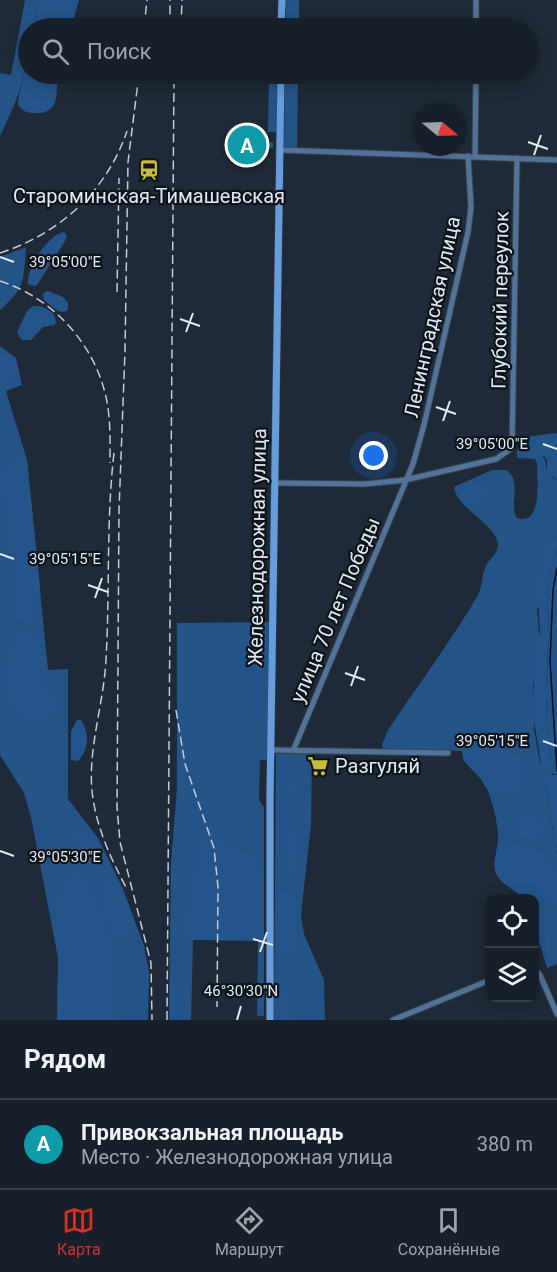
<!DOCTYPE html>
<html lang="ru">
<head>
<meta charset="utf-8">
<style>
	:root { --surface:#17202a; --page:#202832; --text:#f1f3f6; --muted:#9ea3a8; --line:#363e47; --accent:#d93025 }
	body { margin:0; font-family:Roboto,sans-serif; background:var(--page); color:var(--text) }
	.controls { position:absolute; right:18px; bottom:18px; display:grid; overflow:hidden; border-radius:12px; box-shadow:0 3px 15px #0003 }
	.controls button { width:54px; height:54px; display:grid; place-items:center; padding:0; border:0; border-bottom:2px solid var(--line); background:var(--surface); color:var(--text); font:30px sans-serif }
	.compass { position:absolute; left:413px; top:102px; width:54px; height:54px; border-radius:50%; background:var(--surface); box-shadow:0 3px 15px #0003; rotate:109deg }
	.you { position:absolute; left:374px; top:456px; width:21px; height:21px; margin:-15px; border:4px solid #fff; border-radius:50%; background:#1a73e8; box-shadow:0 0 0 9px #1a73e833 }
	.badge { display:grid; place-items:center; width:39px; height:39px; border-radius:50%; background:var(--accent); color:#fff; font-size:20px; font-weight:700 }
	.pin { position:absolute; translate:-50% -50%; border:3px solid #fff; box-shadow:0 2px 6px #0006 }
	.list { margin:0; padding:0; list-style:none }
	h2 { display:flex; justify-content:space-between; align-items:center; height:78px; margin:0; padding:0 24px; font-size:26px }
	h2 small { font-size:20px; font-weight:400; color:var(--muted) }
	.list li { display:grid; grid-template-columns:39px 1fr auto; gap:18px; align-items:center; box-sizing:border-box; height:90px; padding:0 24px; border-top:2px solid var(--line) }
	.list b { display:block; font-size:22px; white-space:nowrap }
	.list p { margin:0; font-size:20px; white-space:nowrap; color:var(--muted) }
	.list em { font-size:20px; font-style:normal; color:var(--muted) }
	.icon { flex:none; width:33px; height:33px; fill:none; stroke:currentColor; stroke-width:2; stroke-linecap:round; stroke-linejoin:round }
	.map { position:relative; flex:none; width:557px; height:1020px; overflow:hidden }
	.search { position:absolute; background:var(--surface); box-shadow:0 3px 15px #0003; left:18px; right:18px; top:18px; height:66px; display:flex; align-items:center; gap:15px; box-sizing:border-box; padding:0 21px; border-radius:33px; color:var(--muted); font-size:22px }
	.sheet { height:168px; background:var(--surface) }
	nav { display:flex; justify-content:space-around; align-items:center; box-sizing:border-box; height:84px; border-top:2px solid var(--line); background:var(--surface); font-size:16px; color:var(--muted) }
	nav a { display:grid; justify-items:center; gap:3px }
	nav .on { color:var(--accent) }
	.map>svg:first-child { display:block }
	.green { fill:#245487 }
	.forest { fill:#23558a }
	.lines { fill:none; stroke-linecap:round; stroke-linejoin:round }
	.stream { stroke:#00102a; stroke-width:1.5 }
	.minor-casing { stroke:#3a4552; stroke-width:7 }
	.secondary-casing { stroke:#3a4552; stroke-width:8 }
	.minor { stroke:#51739a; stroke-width:5 }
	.secondary { stroke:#659cdb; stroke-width:7 }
	.rail { stroke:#c4ccd6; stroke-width:1.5; stroke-dasharray:9 4.5; stroke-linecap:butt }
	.ticks { fill:none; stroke:#e1e9f2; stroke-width:2 }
	.labels { text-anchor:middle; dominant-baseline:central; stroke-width:4.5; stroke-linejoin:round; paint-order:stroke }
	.poi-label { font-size:20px; fill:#e1e9f2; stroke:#0d1319 }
	.street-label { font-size:20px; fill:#e1e9f2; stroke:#0d1319 }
	.ticks-label { font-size:15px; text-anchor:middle; fill:#e1e9f2; stroke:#0d1319; stroke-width:4.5; stroke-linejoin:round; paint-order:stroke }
</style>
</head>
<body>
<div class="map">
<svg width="557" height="1020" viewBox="0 0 557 1020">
	<rect width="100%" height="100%" fill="#1f2a38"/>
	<!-- green -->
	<path class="green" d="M25,0H39L34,28H28C28,76 20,94 0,136V73L11,75Z
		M286,0H299V28H286Z
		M285,74H298L297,148H284Z
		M269,77H277V132H268Z
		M230,142H273V148H230Z
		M26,247C23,281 26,287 0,310V257Z
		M0,346L16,358L22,385L6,391L27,460L48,670L68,669V799L98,838L123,889L144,946L149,972L148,1020H57L58,958L31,817L24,793L0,755Z
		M522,442L521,447C532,452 548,453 546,468L552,478L557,480V542L537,611L540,642L533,686L535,704L534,729L540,763L552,761L547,741L546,692L549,634L547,586L557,547V774H552L545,783L557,855V964L547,968L535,928L534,898H523C516,890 504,886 498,877C490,865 499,848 498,835C497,820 493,803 487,789C480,773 464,768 462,751L387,749L383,748L382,745L388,730C418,685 451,641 478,595C483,586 481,573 487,564C491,558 498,553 498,544C496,524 456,508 454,487L492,470H506C523,481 508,503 517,518C543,526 537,480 537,464L535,459L517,458V450Z
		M269,622L267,760H260L259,800L264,807V1016H257L258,941L193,940L191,1020H169L171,862L177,788V623Z
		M276,754H312L311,824L301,914L304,934L324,980L325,1020H274Z"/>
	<!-- forest -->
	<path class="forest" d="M39,0H79L71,28H34Z
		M28,58V74H58C55,93 62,115 33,113C27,113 20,110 18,104C17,100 27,66 28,58Z
		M64,232L67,236L65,241L37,285L34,286L28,284C26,269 48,234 64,232Z
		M48,291L63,297L68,303V310C59,316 51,305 44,300L43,293Z
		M33,306C44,305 59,313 55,325L43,327L31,340H22L17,332L27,311Z
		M0,353C14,357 17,368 12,381L0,387Z
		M557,433V480L547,474V461L545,457L523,451L521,447L525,438L532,436Z
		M21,457L27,460L40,587L33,603L37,617V622L29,625L16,618L13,613C12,580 13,547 8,515C7,501 0,497 0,479C1,467 10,460 21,457Z
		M479,483L486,485L488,490L478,504C469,506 463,498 462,490L466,486Z
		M554,540L557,542V547L547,586L549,634L546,692L547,741L552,761L551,768L548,771L542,769L534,720V674L540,631L537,584L546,547L550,542Z
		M28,631L35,634L38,638L40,649V677L57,702C58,725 26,725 15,711C4,698 5,656 13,642C17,636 22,633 28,631Z
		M77,720H81C90,733 89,750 78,761L71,760V731Z
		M481,740L496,743L523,758C530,778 515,804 491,792C484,788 482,779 477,773C466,763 457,760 467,743Z
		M548,774L557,775V855L545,783V777Z
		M289,775L293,778L292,828C299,838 301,864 290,872H287L284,867L286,782Z
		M516 826a13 13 0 1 1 26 0a13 13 0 1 1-26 0Z
		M79,829C93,829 105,851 100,863C87,866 75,848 73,836Z
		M212,834L229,847L252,855L259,865L263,879L264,937L258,940H192L185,935V924L195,883L196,857L204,836Z
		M511,844C534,849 546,848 555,872C557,880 557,893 557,901C556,904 555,906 554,910C554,921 555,932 549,942H540L535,928L534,898H523C516,890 502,884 497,875C491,862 496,847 511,844Z
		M75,874H81L87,878L109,938L115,1020H57L59,925L57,906L62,884Z
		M104,877C124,881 126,914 128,931L123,939L118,940L113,938L104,911L100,885L101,879Z
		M282,892L291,893C297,905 298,943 290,954L283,952C276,940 275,904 282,892Z
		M286,985L292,986L290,1020H283V988Z"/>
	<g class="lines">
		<!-- stream -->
		<path class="stream" d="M557,568L553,590L550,661L557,771"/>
		<!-- minor casing -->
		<g class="minor-casing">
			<path id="minor" d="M476,28V0
				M280,150L557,160
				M475,157L476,74
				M275,483L365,484L405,480L496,459L512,448L517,158
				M271,750L448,753
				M293,751L413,464L424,425L468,232L471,207L468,156
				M534,969L540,975L557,1014
				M393,1020L490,980"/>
		</g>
		<!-- secondary casing -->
		<g class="secondary-casing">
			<path id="secondary" d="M281,28L282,0
				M270,1020V796L281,74"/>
		</g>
		<!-- minor -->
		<use href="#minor" class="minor"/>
		<!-- secondary -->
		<use href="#secondary" class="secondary"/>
		<!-- rail -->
		<path class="rail" d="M144,28L147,0
			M170,28V0
			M181,28L182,0
			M139,74L128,162L125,351L119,510L117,807L120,842L151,963L152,1020
			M0,253C59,234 107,191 127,131
			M0,281C50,297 90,339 104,389C111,413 110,438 110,463
			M117,292L119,178
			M114,453C106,522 110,591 106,659C104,703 88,747 92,791C96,827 110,857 127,889
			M176,710L185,764L214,848L218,887L217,1007
			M167,1020L174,74"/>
	</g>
	<!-- ticks -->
	<path class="ticks" d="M528,142L548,149M534,155L541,135M0,257L14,262M180,319L200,326M186,332L193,313M436,407L456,414M443,421L450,401M543,444L557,449M0,554L14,559M88,585L108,592M95,598L102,578M345,673L365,680M351,686L358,666M543,741L557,746M0,851L14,856M253,939L273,945M260,952L267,932M237,1020L241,1006"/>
	<!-- icons -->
	<defs>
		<g id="station-bare" transform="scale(1.62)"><path d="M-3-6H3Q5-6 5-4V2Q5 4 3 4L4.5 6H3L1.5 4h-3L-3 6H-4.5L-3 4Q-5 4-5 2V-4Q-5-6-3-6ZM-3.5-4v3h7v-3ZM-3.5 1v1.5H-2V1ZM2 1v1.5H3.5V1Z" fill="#c9ba3a" stroke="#0d1319" stroke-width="2.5" paint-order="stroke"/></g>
		<g id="supermarket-bare" transform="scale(1.62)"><path d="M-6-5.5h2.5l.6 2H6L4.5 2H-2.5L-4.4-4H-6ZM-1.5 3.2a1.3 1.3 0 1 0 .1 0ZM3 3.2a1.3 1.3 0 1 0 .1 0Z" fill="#c9ba3a" stroke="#0d1319" stroke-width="2.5" paint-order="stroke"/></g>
	</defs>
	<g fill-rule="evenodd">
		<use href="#station-bare" x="149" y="170"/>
		<use href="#supermarket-bare" x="318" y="766"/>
	</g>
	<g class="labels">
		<!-- poi labels -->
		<g class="poi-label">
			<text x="149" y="196">Староминская-Тимашевская</text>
			<text x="335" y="766" text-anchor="start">Разгуляй</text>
		</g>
		<!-- street labels -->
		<g class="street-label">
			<text transform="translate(500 300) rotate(-89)">Глубокий переулок</text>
			<text transform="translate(432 317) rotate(-78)">Ленинградская улица</text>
			<text transform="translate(257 547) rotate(-89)">Железнодорожная улица</text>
			<text transform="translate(335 610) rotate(-67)">улица 70 лет Победы</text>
		</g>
	</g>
	<g class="ticks-label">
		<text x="65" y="267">39°05'00"E</text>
		<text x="492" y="449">39°05'00"E</text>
		<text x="65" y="564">39°05'15"E</text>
		<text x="492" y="746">39°05'15"E</text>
		<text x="65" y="862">39°05'30"E</text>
		<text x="241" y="996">46°30'30"N</text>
	</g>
</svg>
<div class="controls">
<button><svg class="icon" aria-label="locate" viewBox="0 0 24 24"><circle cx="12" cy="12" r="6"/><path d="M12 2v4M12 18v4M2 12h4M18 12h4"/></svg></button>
<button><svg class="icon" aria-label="layers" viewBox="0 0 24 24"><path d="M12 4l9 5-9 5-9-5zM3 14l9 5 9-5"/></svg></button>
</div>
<svg class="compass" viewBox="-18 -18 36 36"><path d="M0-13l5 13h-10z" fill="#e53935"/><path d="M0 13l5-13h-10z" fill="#9ea3a8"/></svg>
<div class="you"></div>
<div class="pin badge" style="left:247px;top:145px;background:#0f9aa8">A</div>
<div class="search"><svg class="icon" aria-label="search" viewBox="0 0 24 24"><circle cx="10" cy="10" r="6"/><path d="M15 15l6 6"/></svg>Поиск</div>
</div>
<section class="sheet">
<h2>Рядом<small></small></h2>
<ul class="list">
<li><span class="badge" style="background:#0f9aa8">A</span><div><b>Привокзальная площадь</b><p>Место · Железнодорожная улица</p></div><em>380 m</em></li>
</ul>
</section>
<nav>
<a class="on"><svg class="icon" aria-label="map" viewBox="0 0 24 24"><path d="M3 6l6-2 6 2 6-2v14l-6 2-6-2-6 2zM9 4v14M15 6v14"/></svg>Карта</a>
<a><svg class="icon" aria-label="directions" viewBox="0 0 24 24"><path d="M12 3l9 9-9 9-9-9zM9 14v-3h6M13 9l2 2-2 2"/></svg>Маршрут</a>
<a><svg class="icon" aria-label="saved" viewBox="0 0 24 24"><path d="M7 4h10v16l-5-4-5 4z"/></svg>Сохранённые</a>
</nav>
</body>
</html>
